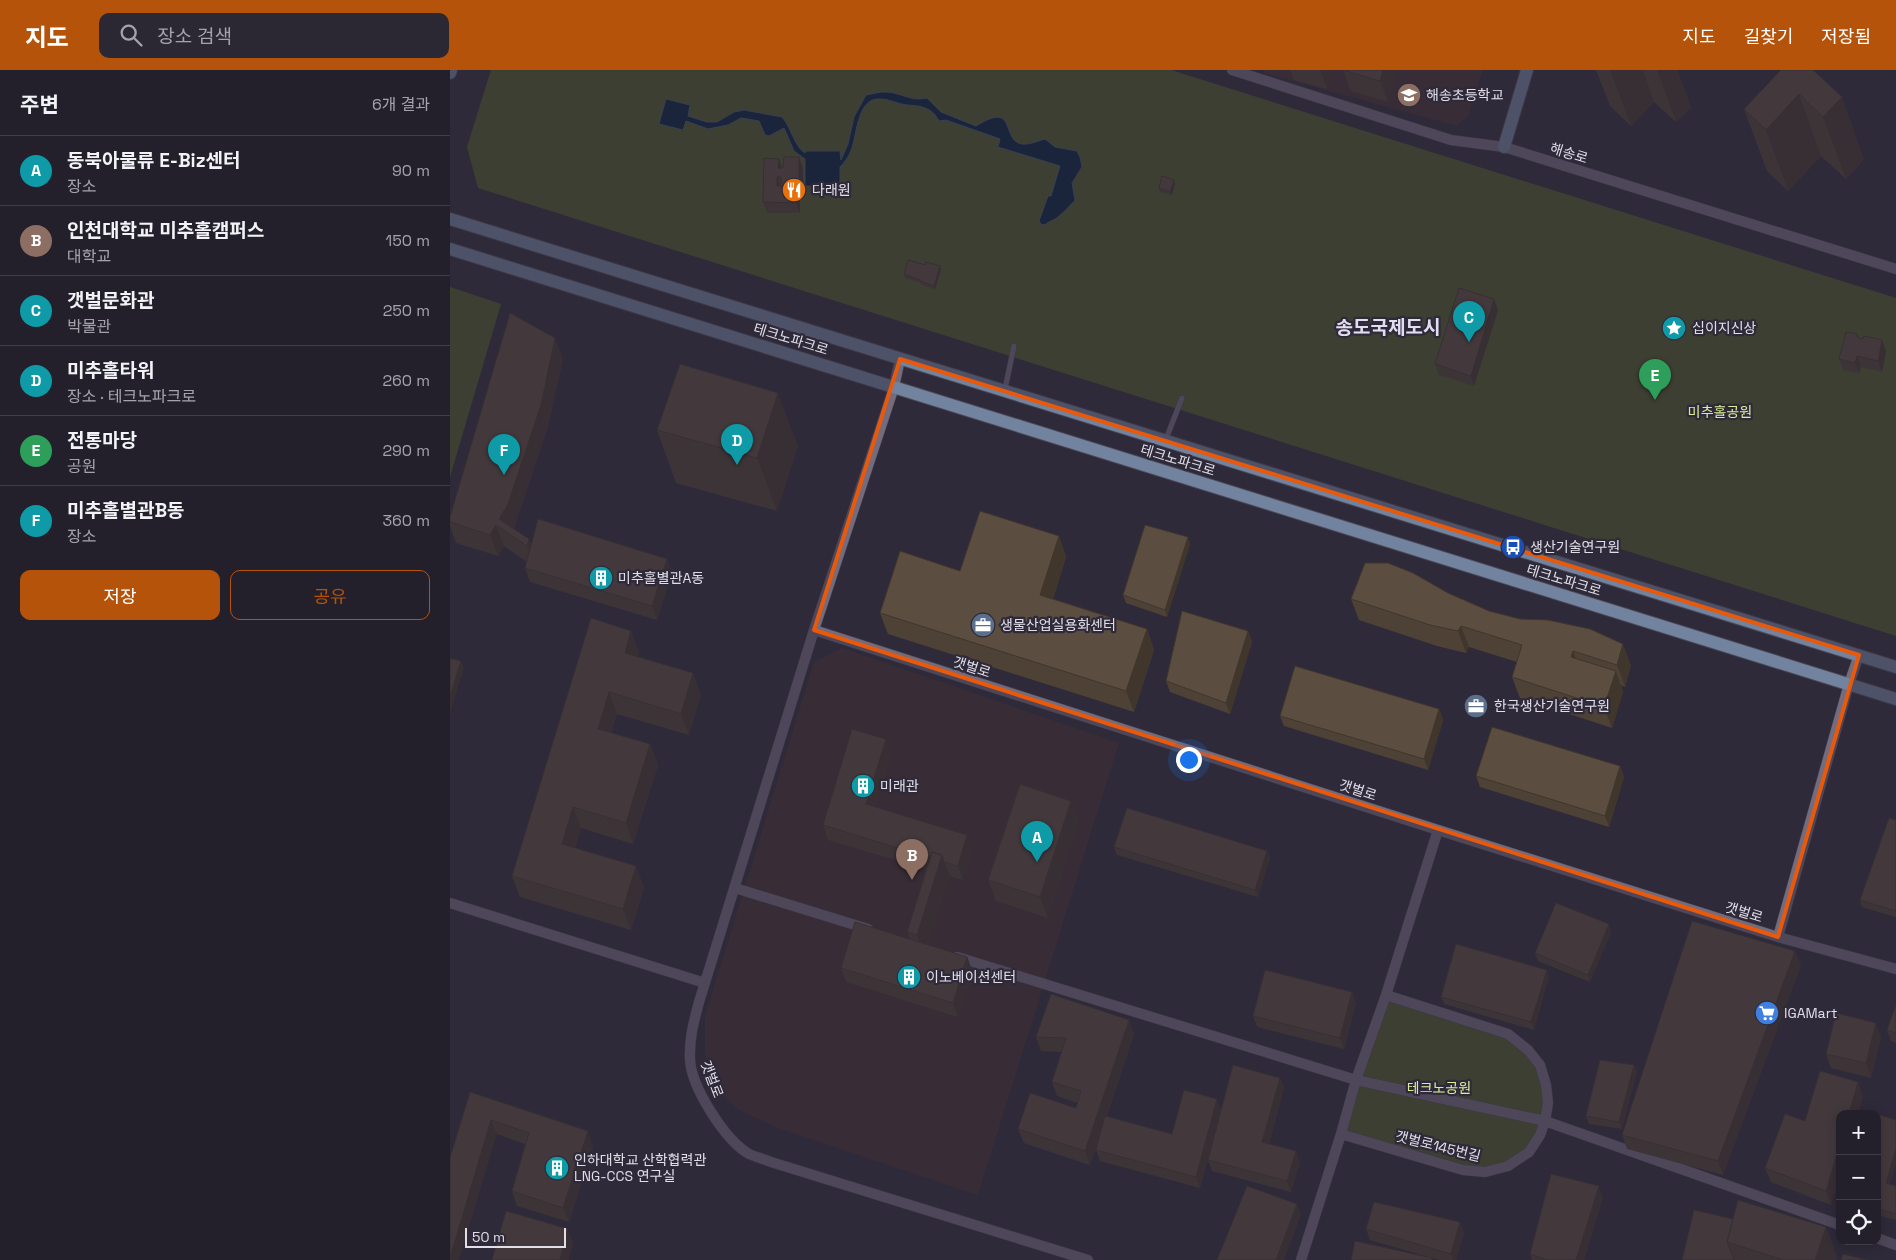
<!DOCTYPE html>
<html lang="ko">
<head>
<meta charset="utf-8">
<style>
	:root { --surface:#23202c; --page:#2b2834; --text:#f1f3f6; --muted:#a3a3a9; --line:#403e48; --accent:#b45309 }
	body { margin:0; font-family:"Space Grotesk","Noto Sans KR",sans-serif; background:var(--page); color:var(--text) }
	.controls { position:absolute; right:15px; bottom:15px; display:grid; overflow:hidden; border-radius:10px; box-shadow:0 2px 12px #0003 }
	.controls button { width:45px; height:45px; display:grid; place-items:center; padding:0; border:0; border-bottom:1px solid var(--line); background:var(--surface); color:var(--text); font:25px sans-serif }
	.scale { position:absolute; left:15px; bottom:12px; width:101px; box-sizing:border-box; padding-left:5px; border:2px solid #e1dee8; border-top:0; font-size:14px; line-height:18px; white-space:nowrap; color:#e1dee8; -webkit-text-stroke:4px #2f2a3a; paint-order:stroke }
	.you { position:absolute; left:738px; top:689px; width:18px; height:18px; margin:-12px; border:4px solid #fff; border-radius:50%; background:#1a73e8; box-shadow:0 0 0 8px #1a73e833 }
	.badge { display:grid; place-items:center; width:32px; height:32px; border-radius:50%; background:var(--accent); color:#fff; font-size:16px; font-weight:700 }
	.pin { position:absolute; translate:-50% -41px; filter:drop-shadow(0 1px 2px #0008) }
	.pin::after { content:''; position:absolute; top:26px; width:18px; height:15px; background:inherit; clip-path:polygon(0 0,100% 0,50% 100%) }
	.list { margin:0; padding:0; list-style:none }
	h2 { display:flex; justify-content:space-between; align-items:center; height:65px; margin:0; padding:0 20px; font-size:21px }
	h2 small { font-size:16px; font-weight:400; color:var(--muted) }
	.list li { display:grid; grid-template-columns:32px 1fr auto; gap:15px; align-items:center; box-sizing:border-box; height:70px; padding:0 20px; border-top:1px solid var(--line) }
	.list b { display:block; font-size:19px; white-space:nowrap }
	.list p { margin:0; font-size:16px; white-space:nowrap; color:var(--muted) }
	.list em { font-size:16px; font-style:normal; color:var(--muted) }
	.actions { display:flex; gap:10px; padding:15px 20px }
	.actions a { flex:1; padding:11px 0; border:1px solid var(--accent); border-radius:10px; text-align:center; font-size:18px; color:var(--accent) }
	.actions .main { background:var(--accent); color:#fff }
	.icon { flex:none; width:28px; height:28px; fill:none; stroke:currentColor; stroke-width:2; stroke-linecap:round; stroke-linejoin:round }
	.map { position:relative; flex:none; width:1446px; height:1190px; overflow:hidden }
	header { display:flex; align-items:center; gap:30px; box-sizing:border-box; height:70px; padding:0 25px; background:var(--accent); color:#fff }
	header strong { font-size:24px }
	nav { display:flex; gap:28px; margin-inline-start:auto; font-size:18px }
	.search { width:350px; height:45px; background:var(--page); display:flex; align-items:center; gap:12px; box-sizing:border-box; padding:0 18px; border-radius:10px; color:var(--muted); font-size:19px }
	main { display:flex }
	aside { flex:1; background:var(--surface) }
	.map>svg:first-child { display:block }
	.education { fill:#432f31 }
	.green { fill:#4f5a29 }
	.water { fill:#001f3e; stroke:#445871 }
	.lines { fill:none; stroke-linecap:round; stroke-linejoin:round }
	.lane-casing { stroke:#4c4855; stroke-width:6 }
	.street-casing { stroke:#4c4855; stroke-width:11 }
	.secondary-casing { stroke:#4c4855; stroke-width:14 }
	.lane { stroke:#726c7e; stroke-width:5 }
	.street { stroke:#726c7e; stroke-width:10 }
	.secondary { stroke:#71839f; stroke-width:12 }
	.wall { fill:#4e4236 }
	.shaded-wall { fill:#40362c }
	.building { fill:#5b4d3f; stroke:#40362c }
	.marked { fill:none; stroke:#e8590c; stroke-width:4; stroke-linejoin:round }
	.labels { text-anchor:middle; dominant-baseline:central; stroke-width:4.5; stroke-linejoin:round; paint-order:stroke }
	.poi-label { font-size:14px; fill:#e1dee8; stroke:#2f2a3a; text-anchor:start }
	.street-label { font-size:14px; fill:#e1dee8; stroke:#2f2a3a }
	.park-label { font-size:14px; fill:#d8ee94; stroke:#2f2a3a }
	.district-label { font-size:19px; font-weight:bold; fill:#e3ddf1; stroke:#2f2a3a }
</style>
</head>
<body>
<header>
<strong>지도</strong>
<div class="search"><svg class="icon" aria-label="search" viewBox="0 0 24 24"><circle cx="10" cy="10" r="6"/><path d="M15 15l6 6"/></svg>장소 검색</div>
<nav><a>지도</a><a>길찾기</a><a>저장됨</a></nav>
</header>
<main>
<aside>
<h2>주변<small>6개 결과</small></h2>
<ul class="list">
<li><span class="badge" style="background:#0f9aa8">A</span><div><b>동북아물류 E-Biz센터</b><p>장소</p></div><em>90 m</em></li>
<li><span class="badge" style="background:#8d6e63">B</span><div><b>인천대학교 미추홀캠퍼스</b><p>대학교</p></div><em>150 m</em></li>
<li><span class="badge" style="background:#0f9aa8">C</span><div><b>갯벌문화관</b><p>박물관</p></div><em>250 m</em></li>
<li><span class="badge" style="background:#0f9aa8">D</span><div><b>미추홀타워</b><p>장소 · 테크노파크로</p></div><em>260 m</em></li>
<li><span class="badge" style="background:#2e9e5b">E</span><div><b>전통마당</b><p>공원</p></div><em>290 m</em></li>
<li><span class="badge" style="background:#0f9aa8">F</span><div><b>미추홀별관B동</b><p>장소</p></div><em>360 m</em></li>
</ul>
<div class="actions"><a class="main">저장</a><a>공유</a></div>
</aside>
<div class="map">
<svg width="1446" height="1190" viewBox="0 0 1446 1190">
	<rect width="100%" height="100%" fill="#2f2a3a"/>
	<!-- education -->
	<path class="education" d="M815,0H1033L1018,46L1007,56L814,3Z
		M392,578L669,673L528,1125L328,1058L289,1040L269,1022L255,985V946L364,592Z"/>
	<!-- green -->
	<path class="green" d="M41,0H721L1446,228V566L28,118L17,77Z
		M0,217L51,234L0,407Z
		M936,925L1058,964L1090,995L1098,1033L1079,1082L1035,1102L891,1064Z"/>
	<!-- water -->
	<path class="water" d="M431,22C435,22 440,22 444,23C456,26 464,31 477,28L491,42L526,56C568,30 550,70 572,74C579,75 588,71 595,69L605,77L627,81L630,87L632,97L622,113L625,130C623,133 608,148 605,149C601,151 598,152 595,155L591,154L589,151L598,126H601L610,96L548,77L550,69L496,50L489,51C482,37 471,36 457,35C448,34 439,29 430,29C409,27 407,60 403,74C401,83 396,91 390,97V116H355V89L344,81L334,58L319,66L315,65L309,51L291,48L278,55L258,59L236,51L233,60L209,54L216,29L240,35L238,46L257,52H267L284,42L294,40L332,47C341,57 344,76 355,83L356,81H390L391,90L398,74L404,47L416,25Z"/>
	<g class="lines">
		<!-- lane casing -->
		<g class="lane-casing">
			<path id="lane" d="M555,319L564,276
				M716,369L732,328"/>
		</g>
		<!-- street casing -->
		<g class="street-casing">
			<path id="street" d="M782,0L1001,70L1054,77L1446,199
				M450,289L444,317L364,560L249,932C244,951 239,969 240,989C241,1017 275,1070 299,1084C306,1087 314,1089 321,1092L638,1190
				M364,560L988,760L1328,867L1446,899
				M285,818L418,859
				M0,833L255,913
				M1328,867L1399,614L1409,585
				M507,887L906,1010L1095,1051L1390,1155
				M891,1064L1013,1100L1035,1102L1058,1096L1079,1082L1090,1065L1095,1051L1098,1033L1096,1015L1090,995L1078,980L1058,964L936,925
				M1427,1168L1446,1175
				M851,1190L891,1064L906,1010L936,925L988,760"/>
		</g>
		<!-- secondary casing -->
		<g class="secondary-casing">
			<path id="secondary" d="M0,3L1,0
				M1054,77L1077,0
				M0,149L1446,597
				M0,179L1446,629"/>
		</g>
		<!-- lane -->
		<use href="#lane" class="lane"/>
		<!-- street -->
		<use href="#street" class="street"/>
		<!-- secondary -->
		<use href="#secondary" class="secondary"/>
	</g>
	<!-- wall -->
	<path class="wall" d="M840,0H882L877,19L844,10Z
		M893,0H947L938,32L901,21Z
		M1146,0H1227L1241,37L1226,52L1204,32L1181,56L1160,36Z
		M1331,0L1414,89L1396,109L1371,86L1338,121L1317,101L1294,39Z
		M332,98H353V124H349L350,127V143H317L313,132Z
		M725,113L722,125L710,122L709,118Z
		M475,195L490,196L491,200L485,219L471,215L470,213L455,208L454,204Z
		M1048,240L1024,316L989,305L985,294Z
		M1407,264L1409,268L1432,270L1436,281L1432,302L1411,297L1409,303L1393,300L1389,289Z
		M113,289L98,356L65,455L63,459L79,469L81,475L217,489L222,503L207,550L80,512L75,498L77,492L54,476L48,486L6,473L0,456V447Z
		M207,360L348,376L327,441L226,413Z
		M609,466L616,487L603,529L697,559L704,580L684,642L438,564L430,543L510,501Z
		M740,474L717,547L676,533L673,525Z
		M998,523L1039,541L1070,549L1181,595L1175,617L1171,615L1173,622L1162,658L1070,628L1062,607L1067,592L1019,577L1016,583L987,576L909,550L901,529Z
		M181,561L189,582L188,587L251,624L239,665L167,644L161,663L200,674L208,695L183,774L131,758L125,778L186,796L194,818L181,860L70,827L62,806Z
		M798,561L802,572L780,644L720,622L716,611Z
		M989,639L993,650L978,700L834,656L830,646Z
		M436,669L441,684L425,737L523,779L513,810L500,806L478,875L517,887L523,902L508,947L396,912L391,898L460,869L457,862L476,799L378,770L373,755Z
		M1170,696L1174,707L1159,757L1030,717L1026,706Z
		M621,731L629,752L598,848L546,831L538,810Z
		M1446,750V847L1412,837L1410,830Z
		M664,777L817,781L820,788L808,827L667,785Z
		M1161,862L1140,912L1088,891L1085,883Z
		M1351,895L1273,1105L1177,1079L1172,1065Z
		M1097,900L1099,907L1084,960L994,934L991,927Z
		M902,922L906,933L894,979L807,957L803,946Z
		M1446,935V973L1441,971L1437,960Z
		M679,950L684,964L657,1046L722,1064L771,1039L830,1008L834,1018L819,1074L850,1092L841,1122L762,1101L758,1090L762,1075L750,1118L650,1091L646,1080L648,1073L640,1095L574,1073L568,1059L626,1038L628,1033L607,1026L602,1012L612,982L591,981L586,967Z
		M1431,967L1421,1008L1381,998L1376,984Z
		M1184,995L1187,1002L1172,1059L1139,1054L1136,1046Z
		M1408,1012L1413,1027L1390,1044V1105L1381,1135L1321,1112L1315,1098L1355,1051Z
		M20,1022L143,1076L119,1152L67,1136L62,1121L75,1074L47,1064Z
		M1427,1044L1440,1114L1446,1116V1150L1427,1145Z
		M1153,1127L1134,1190H1082L1080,1184Z
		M1283,1149L1376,1157L1387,1187L1386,1190H1232Z
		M1010,1152L1014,1163L1006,1190H989L920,1170L916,1159Z"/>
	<!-- shaded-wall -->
	<path class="shaded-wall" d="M870,0H882L877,19Z
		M933,0H947L938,32L930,11Z
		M1160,0H1193L1204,32L1181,56Z
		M1207,0H1227L1241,37L1226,52Z
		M1349,24L1371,86L1338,121L1316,60Z
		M1392,27L1414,89L1396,109L1373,47Z
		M349,87L353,98V124L349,113Z
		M329,89L333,100L328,98Z
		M327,107L331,117L327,116Z
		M724,110L725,113L722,125L720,122Z
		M346,116L350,127V143L346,133Z
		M490,196L491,200L485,219L484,216Z
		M1044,229L1048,240L1024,316L1021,306Z
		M105,268L113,289L98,356L65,455L60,465L49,449Z
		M1432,270L1436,281L1432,302L1428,291Z
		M1407,286L1411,297L1409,303L1405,293Z
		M328,323L348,376L327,441L307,388Z
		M46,455L54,476L48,486L40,465Z
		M609,466L616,487L598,546L590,525Z
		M738,467L740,474L717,547L715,540Z
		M79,469L86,490L85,497L77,476Z
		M217,489L222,503L207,550L202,536Z
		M1011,556L1019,577L1016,583L1008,561Z
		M697,559L704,580L684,642L676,621Z
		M181,561L189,582L182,604L175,583Z
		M798,561L802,572L780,644L776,633Z
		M1173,574L1181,595L1175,617L1167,595Z
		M1123,581L1131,602L1121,587Z
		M11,591L14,598L0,643V627Z
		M1166,601L1173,622L1162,658L1154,637Z
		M243,603L251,624L239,665L231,644Z
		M159,622L167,644L156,680L148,659Z
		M989,639L993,650L978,700L974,689Z
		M436,669L441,684L421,748L416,734Z
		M200,674L208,695L183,774L176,753Z
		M1170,696L1174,707L1159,757L1155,746Z
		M621,731L629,752L598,848L590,827Z
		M123,737L131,758L119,795L112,774Z
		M517,765L523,779L513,810L508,796Z
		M817,781L820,788L808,827L805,820Z
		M492,785L500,806L475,887L467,865Z
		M186,796L194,818L181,860L173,839Z
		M1159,854L1161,862L1140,912L1138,905Z
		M1345,881L1351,895L1273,1105L1268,1091Z
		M517,887L523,902L508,947L503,933Z
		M1097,900L1099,907L1084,960L1081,952Z
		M902,922L906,933L894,979L890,968Z
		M679,950L684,964L640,1095L635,1081Z
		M1426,953L1431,967L1421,1008L1416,993Z
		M1184,995L1187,1002L1172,1059L1169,1052Z
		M830,1008L834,1018L816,1083L812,1072Z
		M1408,1012L1413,1027L1408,1044H1399Z
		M767,1029L771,1040L750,1118L746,1107Z
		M41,1050L47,1064L9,1190H0V1188Z
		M138,1061L143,1076L119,1152L113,1138Z
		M1390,1074V1105L1381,1135L1376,1121Z
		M1446,1079V1095L1438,1120L1436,1113Z
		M846,1081L850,1092L841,1122L837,1111Z
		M1149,1116L1153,1127L1134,1190H1126Z
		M847,1134L851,1145L834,1190H826Z
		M1010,1152L1014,1163L1006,1190H1003L1001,1184Z
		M1376,1157L1387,1187L1386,1190H1365Z
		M118,1159L123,1174L119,1190H110Z"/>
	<!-- building -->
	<path class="building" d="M893,0H933L930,11Z
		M1331,0H1363L1392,27L1373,47L1349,24L1316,60L1294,39Z
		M334,87H349V113H331V107H327V116H346V133L313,132L314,88L329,89L328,98H333Z
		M712,106L724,110L720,122L709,118Z
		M458,190L475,195L476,192L490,196L484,216L470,211V210L454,204Z
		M1009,218L1044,229L1021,306L985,294Z
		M60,243L105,268L91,335L58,434L49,449L79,469L77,476L46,455L40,465L0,452V447Z
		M1396,262L1407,264V267L1413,269L1414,266L1432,270L1428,291L1407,286L1405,293L1389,289Z
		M230,294L328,323L307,388L207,360Z
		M530,441L609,466L590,525L697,559L676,621L430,543L450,481L510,501Z
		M88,449L217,489L202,536L75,498Z
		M695,455L738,467L715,540L673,525Z
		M915,493H938L963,503L998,523L1039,541L1070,549L1098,550L1140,559L1173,574L1167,595L1123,581L1121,587L1166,601L1154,637L1062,607L1072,575L1011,556L1008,561L980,555L901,529Z
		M732,541L798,561L776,633L716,611Z
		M141,548L181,561L175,583L243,603L231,644L159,622L148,659L200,674L176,753L123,737L112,774L186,796L173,839L62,806Z
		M0,588L11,591L0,627Z
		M845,596L989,639L974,689L830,646Z
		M1042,657L1170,696L1155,746L1026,706Z
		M402,659L436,669L416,734L517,765L508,796L494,792L492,785L482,782L480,788L373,755Z
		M570,714L621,731L590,827L538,810Z
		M677,738L817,781L805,820L664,777Z
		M1439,748L1446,750V841L1410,830Z
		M482,782L492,785L467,865L457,862Z
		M1106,833L1159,854L1138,905L1085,883Z
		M1242,851L1345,881L1268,1091L1172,1065Z
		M405,852L517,887L503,933L391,898Z
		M1006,874L1097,900L1081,952L991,927Z
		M815,900L902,922L890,968L803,946Z
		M601,924L679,950L635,1081L568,1059L580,1023L626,1038L631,1021L602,1012L616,968L586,967Z
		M1446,935V963L1437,960Z
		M1386,943L1426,953L1416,993L1376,984Z
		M1150,990L1184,995L1169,1052L1136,1046Z
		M783,995L830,1008L812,1072L846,1081L837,1111L758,1090Z
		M1370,1001L1408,1012L1399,1044H1390V1074L1376,1121L1315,1098L1335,1044L1355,1051Z
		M734,1020L767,1029L746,1107L646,1080L655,1046L722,1064Z
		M20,1022L138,1061L113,1138L62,1121L79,1063L41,1050L0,1188V1088Z
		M1414,1040L1426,1044H1413Z
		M1427,1044L1446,1050V1079L1436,1113L1446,1116V1144L1427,1138Z
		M1101,1104L1149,1116L1126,1190H1098L1080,1184Z
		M797,1116L847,1134L826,1190H767Z
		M1288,1130L1376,1157L1365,1190H1333L1277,1172Z
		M924,1132L1010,1152L1001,1184L916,1159Z
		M1244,1140L1283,1149L1277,1172L1284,1190H1232Z
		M56,1141L118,1159L110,1190H42Z
		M905,1171L982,1188V1190H901Z
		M1393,1184L1417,1190H1391Z"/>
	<!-- marked area -->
	<path d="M0 0H1446V1190H0ZM450,289L1409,585L1328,867L364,560Z" fill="#2f2a3a" fill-opacity=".55" fill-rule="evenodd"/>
	<path class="marked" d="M450,289L1409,585L1328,867L364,560Z"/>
	<!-- icons -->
	<defs>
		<g id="school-disc" transform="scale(1.25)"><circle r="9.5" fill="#8d6e63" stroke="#2f2a3a"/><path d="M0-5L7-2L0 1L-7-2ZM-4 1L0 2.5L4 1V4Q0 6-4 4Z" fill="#fff"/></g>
		<g id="restaurant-disc" transform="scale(1.25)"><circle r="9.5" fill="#e8710a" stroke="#2f2a3a"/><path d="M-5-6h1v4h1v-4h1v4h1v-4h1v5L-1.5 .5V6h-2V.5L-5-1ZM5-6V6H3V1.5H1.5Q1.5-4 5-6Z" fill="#fff"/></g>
		<g id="sight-disc" transform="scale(1.25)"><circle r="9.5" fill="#0f9aa8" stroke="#2f2a3a"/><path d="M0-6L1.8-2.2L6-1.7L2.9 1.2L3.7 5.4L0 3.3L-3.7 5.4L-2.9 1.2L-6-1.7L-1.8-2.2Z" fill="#fff"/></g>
		<g id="bus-disc" transform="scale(1.25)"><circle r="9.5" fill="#1a4fb4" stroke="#2f2a3a"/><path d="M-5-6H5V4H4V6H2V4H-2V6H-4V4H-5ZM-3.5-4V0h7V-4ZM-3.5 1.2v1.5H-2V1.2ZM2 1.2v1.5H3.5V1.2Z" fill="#fff"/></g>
		<g id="building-disc" transform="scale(1.25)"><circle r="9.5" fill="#0f9aa8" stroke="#2f2a3a"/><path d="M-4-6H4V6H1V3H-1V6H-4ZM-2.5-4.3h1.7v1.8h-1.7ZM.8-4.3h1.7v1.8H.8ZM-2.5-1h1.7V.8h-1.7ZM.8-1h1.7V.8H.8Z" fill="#fff"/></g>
		<g id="office-disc" transform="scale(1.25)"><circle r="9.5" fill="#5c6f8a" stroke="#2f2a3a"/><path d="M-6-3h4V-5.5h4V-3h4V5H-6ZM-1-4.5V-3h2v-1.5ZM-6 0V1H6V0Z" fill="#fff"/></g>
		<g id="supermarket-disc" transform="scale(1.25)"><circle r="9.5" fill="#3f7fe0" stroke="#2f2a3a"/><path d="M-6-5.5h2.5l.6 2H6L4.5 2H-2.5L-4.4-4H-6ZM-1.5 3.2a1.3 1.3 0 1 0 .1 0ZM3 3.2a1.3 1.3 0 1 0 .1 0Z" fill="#fff"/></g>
	</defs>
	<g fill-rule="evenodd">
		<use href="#school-disc" x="959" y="25"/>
		<use href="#restaurant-disc" x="344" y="120"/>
		<use href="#sight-disc" x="1224" y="258"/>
		<use href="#bus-disc" x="1063" y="477"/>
		<use href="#building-disc" x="151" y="508"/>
		<use href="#office-disc" x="533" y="555"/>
		<use href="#office-disc" x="1026" y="636"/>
		<use href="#building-disc" x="413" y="716"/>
		<use href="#building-disc" x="459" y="907"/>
		<use href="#supermarket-disc" x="1317" y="943"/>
		<use href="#building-disc" x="107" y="1098"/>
	</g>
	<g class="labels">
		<!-- poi labels -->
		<g class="poi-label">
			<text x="976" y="25">해송초등학교</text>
			<text x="362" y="120">다래원</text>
			<text x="1242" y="258">십이지신상</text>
			<text x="1080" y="477">생산기술연구원</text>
			<text x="168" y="508">미추홀별관A동</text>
			<text x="550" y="555">생물산업실용화센터</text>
			<text x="1044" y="636">한국생산기술연구원</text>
			<text x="430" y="716">미래관</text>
			<text x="476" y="907">이노베이션센터</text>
			<text x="1334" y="943">IGAMart</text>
			<text x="124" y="1090">인하대학교 산학협력관<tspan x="124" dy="16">LNG-CCS 연구실</tspan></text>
		</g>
		<!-- street labels -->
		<g class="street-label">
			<text transform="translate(1119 83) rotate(17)">해송로</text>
			<text transform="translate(341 269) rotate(17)">테크노파크로</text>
			<text transform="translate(728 390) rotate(17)">테크노파크로</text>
			<text transform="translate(1114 510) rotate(17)">테크노파크로</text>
			<text transform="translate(522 597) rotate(18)">갯벌로</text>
			<text transform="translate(908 720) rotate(18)">갯벌로</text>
			<text transform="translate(1294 842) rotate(17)">갯벌로</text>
			<text transform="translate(262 1009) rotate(69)">갯벌로</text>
			<text transform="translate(988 1076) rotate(14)">갯벌로145번길</text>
		</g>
		<!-- park labels -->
		<g class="park-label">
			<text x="1270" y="342">미추홀공원</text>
			<text x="989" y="1018">테크노공원</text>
		</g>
		<!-- district labels -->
		<g class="district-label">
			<text x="938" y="257">송도국제도시</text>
		</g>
	</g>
</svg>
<div class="controls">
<button>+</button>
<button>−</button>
<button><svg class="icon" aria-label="locate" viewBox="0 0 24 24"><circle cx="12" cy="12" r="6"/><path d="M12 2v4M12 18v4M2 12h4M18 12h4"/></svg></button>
</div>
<div class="scale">50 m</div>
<div class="you"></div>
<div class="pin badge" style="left:587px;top:792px;background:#0f9aa8">A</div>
<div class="pin badge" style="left:462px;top:810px;background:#8d6e63">B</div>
<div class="pin badge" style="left:1019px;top:272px;background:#0f9aa8">C</div>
<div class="pin badge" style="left:287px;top:395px;background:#0f9aa8">D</div>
<div class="pin badge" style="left:1205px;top:330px;background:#2e9e5b">E</div>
<div class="pin badge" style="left:54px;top:405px;background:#0f9aa8">F</div>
</div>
</main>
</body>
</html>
